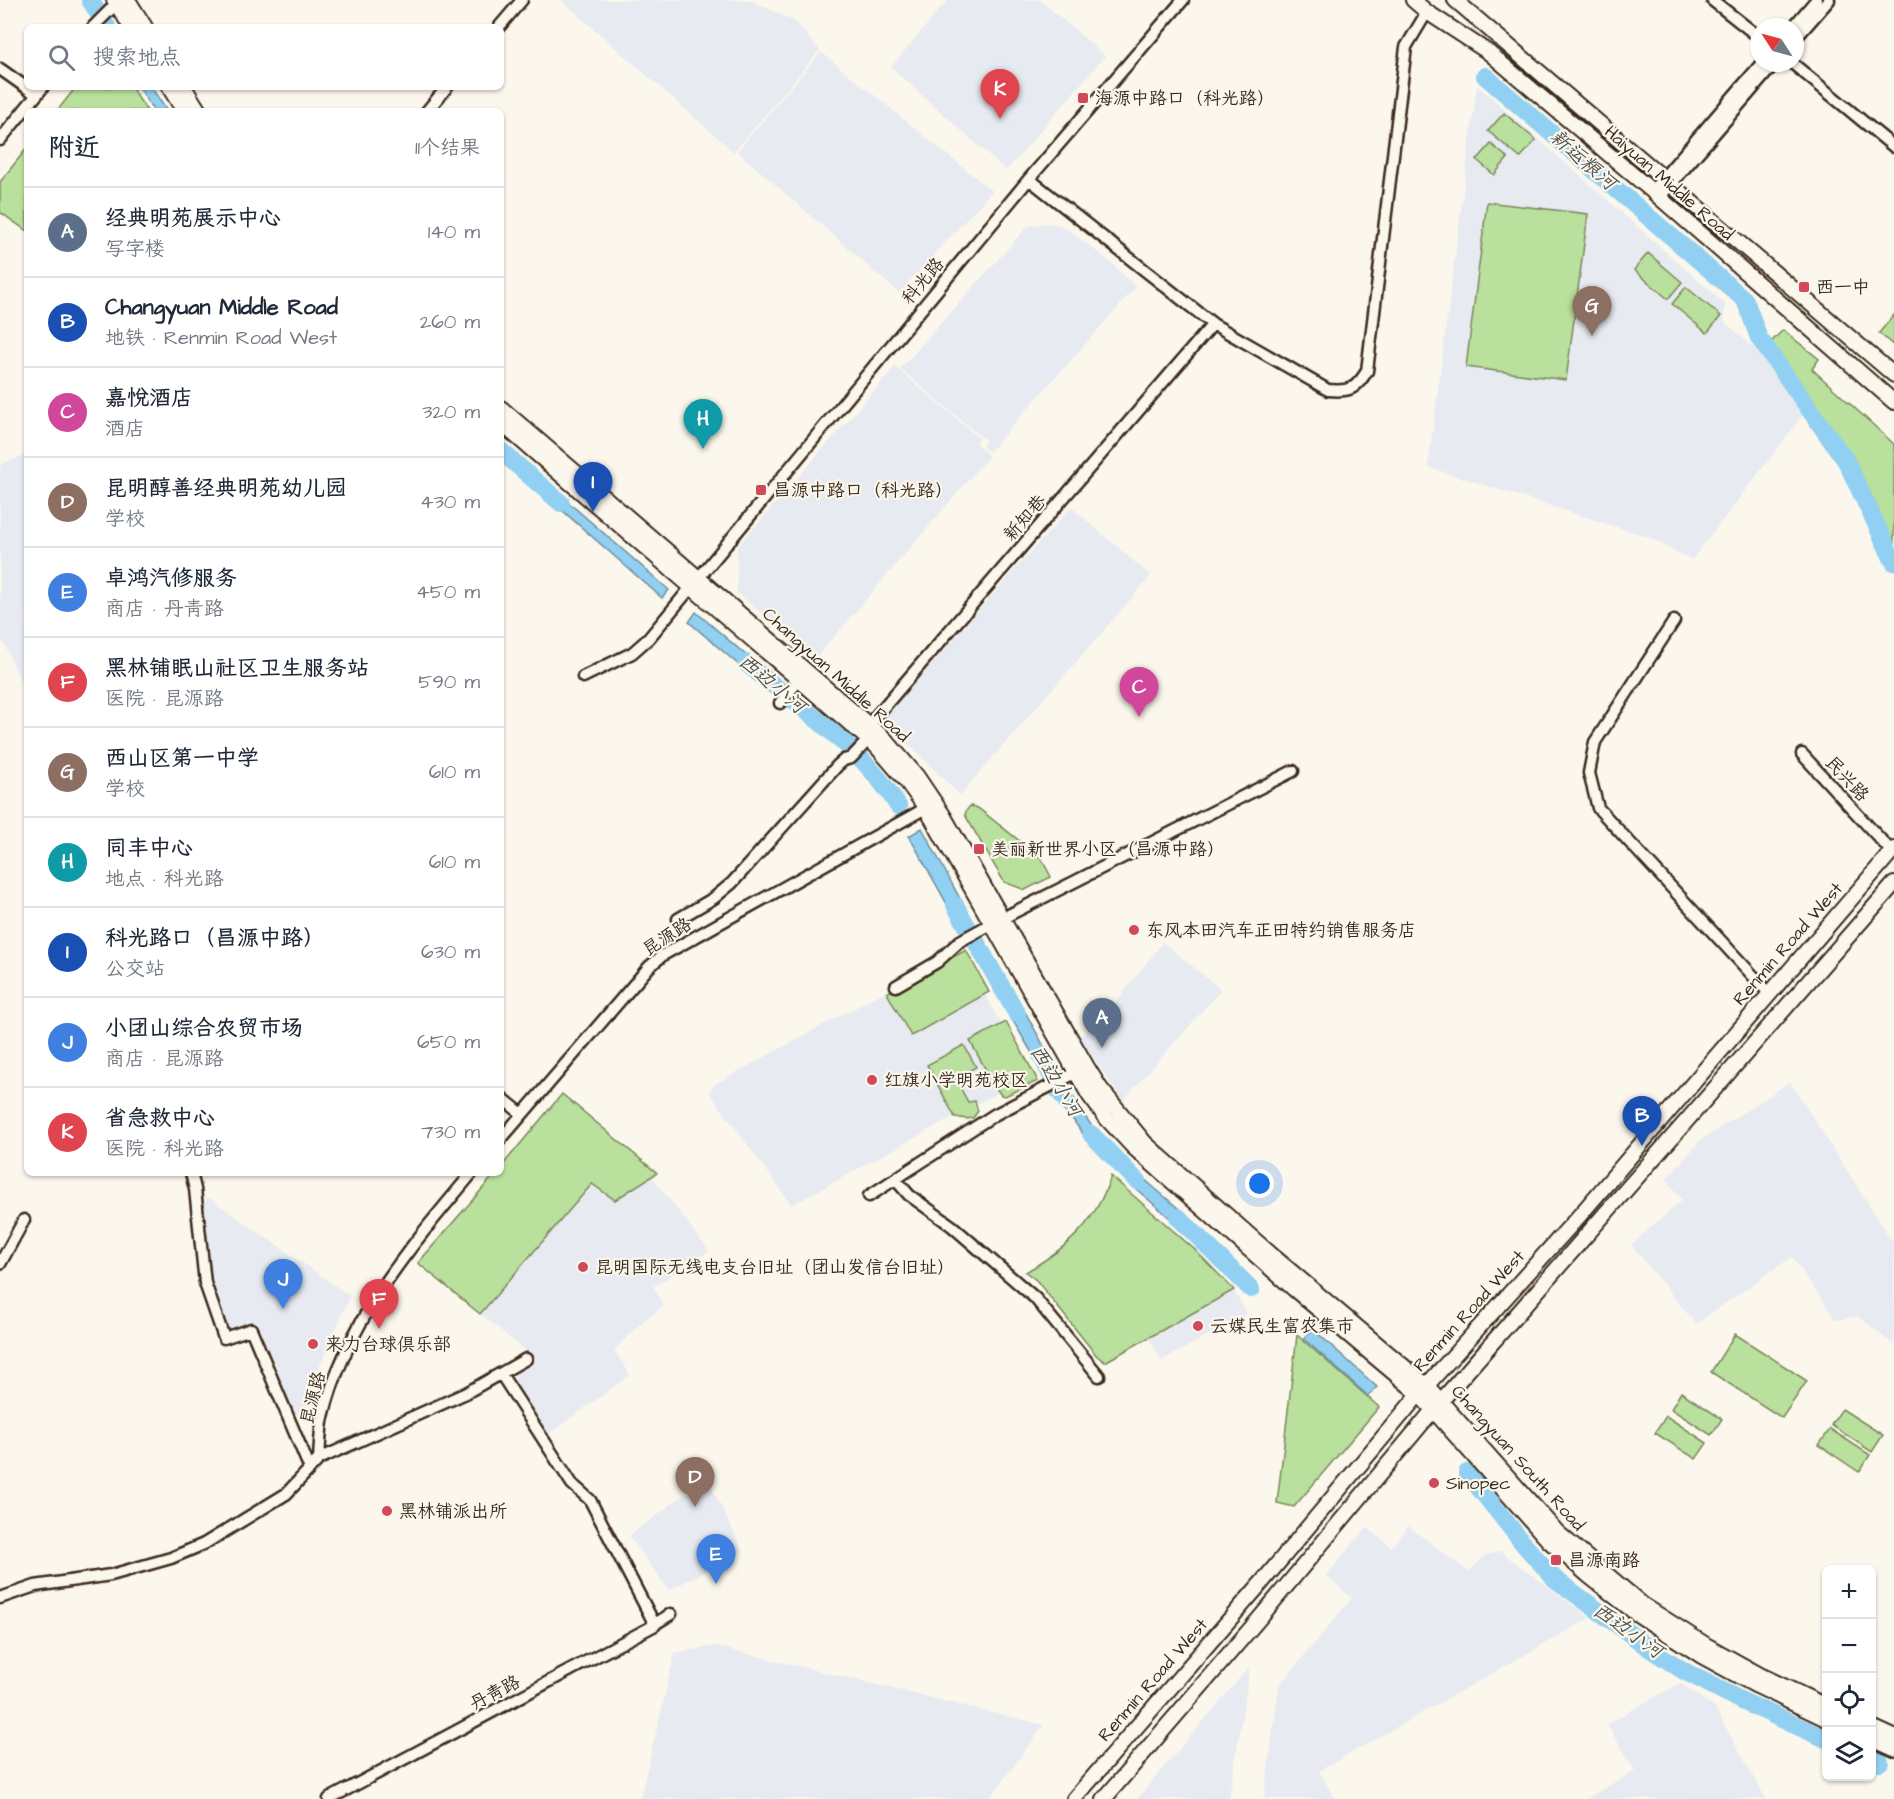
<!DOCTYPE html>
<html lang="zh">
<head>
<meta charset="utf-8">
<style>
	:root { --surface:#fff; --page:#f6f6f7; --text:#1f2937; --muted:#747a83; --line:#e0e1e3; --accent:#b45309 }
	body { margin:0; font-family:"Architects Daughter","LXGW WenKai TC",sans-serif; background:var(--page); color:var(--text) }
	.controls { position:absolute; right:18px; bottom:18px; display:grid; overflow:hidden; border-radius:9px; box-shadow:0 2px 4px #0004 }
	.controls button { width:54px; height:54px; display:grid; place-items:center; padding:0; border:0; border-bottom:2px solid var(--line); background:var(--surface); color:var(--text); font:30px sans-serif }
	.compass { position:absolute; left:1750px; top:18px; width:54px; height:54px; border-radius:50%; background:var(--surface); box-shadow:0 2px 4px #0004; rotate:306deg }
	.you { position:absolute; left:1260px; top:1184px; width:21px; height:21px; margin:-15px; border:4px solid #fff; border-radius:50%; background:#1a73e8; box-shadow:0 0 0 9px #1a73e833 }
	.badge { display:grid; place-items:center; width:39px; height:39px; border-radius:50%; background:var(--accent); color:#fff; font-size:20px; font-weight:700 }
	.pin { position:absolute; translate:-50% -50px; filter:drop-shadow(0 2px 3px #0008) }
	.pin::after { content:''; position:absolute; top:32px; width:21px; height:18px; background:inherit; clip-path:polygon(0 0,100% 0,50% 100%) }
	.list { margin:0; padding:0; list-style:none }
	h2 { display:flex; justify-content:space-between; align-items:center; height:78px; margin:0; padding:0 24px; font-size:26px }
	h2 small { font-size:20px; font-weight:400; color:var(--muted) }
	.list li { display:grid; grid-template-columns:39px 1fr auto; gap:18px; align-items:center; box-sizing:border-box; height:90px; padding:0 24px; border-top:2px solid var(--line) }
	.list b { display:block; font-size:22px; white-space:nowrap }
	.list p { margin:0; font-size:20px; white-space:nowrap; color:var(--muted) }
	.list em { font-size:20px; font-style:normal; color:var(--muted) }
	.icon { flex:none; width:33px; height:33px; fill:none; stroke:currentColor; stroke-width:2; stroke-linecap:round; stroke-linejoin:round }
	.map { position:relative; flex:none; width:1894px; height:1799px; overflow:hidden }
	.search { position:absolute; background:var(--surface); box-shadow:0 2px 4px #0004; left:24px; top:24px; width:480px; height:66px; display:flex; align-items:center; gap:15px; box-sizing:border-box; padding:0 21px; border-radius:9px; color:var(--muted); font-size:22px }
	.panel { position:absolute; background:var(--surface); box-shadow:0 2px 4px #0004; left:24px; top:108px; width:480px; height:1068px; border-radius:9px }
	.map>svg:first-child { display:block }
	.built { fill:#e7eaf0 }
	.green { fill:#b9e09c; stroke:#7a855d; stroke-width:1.5 }
	.water { fill:#91d0f2; stroke:#6f8e9d; stroke-width:1.5 }
	.lines { fill:none; stroke-linecap:round; stroke-linejoin:round }
	.river { stroke:#91d0f2; stroke-width:18 }
	.minor-casing { stroke:#3b2a1e; stroke-width:15 }
	.major-casing { stroke:#3b2a1e; stroke-width:18 }
	.minor { stroke:#fbf7ec; stroke-width:10 }
	.major { stroke:#fbf7ec; stroke-width:14 }
	.poi-dot { fill:#d1495b; stroke:#fbf7ec; stroke-width:2 }
	.labels { text-anchor:middle; dominant-baseline:central; stroke-width:4.5; stroke-linejoin:round; paint-order:stroke }
	.poi-label { font-size:18px; fill:#3b2a1e; stroke:#fbf7ec; text-anchor:start }
	.street-label { font-size:18px; fill:#3b2a1e; stroke:#fbf7ec }
	.water-label { font-size:20px; font-style:italic; fill:#505453; stroke:#fbf7ec }
</style>
</head>
<body>
<div class="map">
<svg width="1894" height="1799" viewBox="0 0 1894 1799">
	<rect width="100%" height="100%" fill="#fbf7ec"/>
	<filter id="ink" filterUnits="userSpaceOnUse"><feTurbulence type="fractalNoise" baseFrequency=".0167" numOctaves="2"/><feDisplacementMap in="SourceGraphic" scale="12" xChannelSelector="R" yChannelSelector="G"/><feConvolveMatrix kernelMatrix="1 2 1 2 8 2 1 2 1" color-interpolation-filters="sRGB"/></filter>
	<g filter="url(#ink)">
		<!-- built -->
		<path class="built" d="M561,0H750L794,21L820,50L734,152Z
			M948,0H1040L1105,56L1006,171L891,67Z
			M821,52L992,191L899,293L737,151Z
			M1477,85L1725,304L1724,321L1756,350L1803,415L1692,560L1648,537L1428,467Z
			M1047,223L1063,226L1108,260L1136,287L989,452L982,446L986,441L900,369L1028,226Z
			M895,367L979,438L975,443L989,456L815,659L737,593V547Z
			M27,454V696L0,635V465Z
			M1071,507L1151,576L960,795L882,718Z
			M1163,942L1221,990L1123,1101L1079,1037L1099,1023Z
			M961,950L1029,1075L792,1205L709,1092L715,1084Z
			M1790,1082L1894,1244V1345L1858,1316L1836,1320L1792,1257L1696,1324L1631,1245L1682,1200L1666,1179L1701,1140Z
			M562,1094L657,1173L652,1177L709,1251L653,1287L664,1306L643,1321L614,1350L630,1375L549,1434L514,1383L518,1366L527,1361L523,1355L526,1351L418,1263L496,1173H501V1167Z
			M208,1197L350,1296L313,1382L308,1411L294,1415L257,1322L230,1331L213,1287L210,1262L200,1213Z
			M1234,1291L1247,1314L1161,1361L1149,1338Z
			M707,1478L743,1551L669,1590L629,1536Z
			M1408,1526L1469,1572L1484,1556L1500,1551L1590,1618L1319,1771L1335,1799H1264L1279,1686L1352,1598L1326,1576L1367,1527L1391,1547Z
			M714,1646L1044,1725L989,1799H640L675,1653Z
			M1250,1666L1229,1799H1137Z
			M1680,1683L1715,1708L1766,1799H1586L1635,1771L1607,1724Z"/>
		<!-- green -->
		<path class="green" d="M76,87H131L147,111H57Z
			M1504,113L1536,140L1520,158L1488,131Z
			M1491,144L1508,158L1494,175L1477,160Z
			M27,148V231L0,212V182Z
			M1487,202L1588,214L1566,380L1466,367Z
			M1648,253L1682,282L1668,299L1634,270Z
			M1686,287L1721,316L1707,333L1672,304Z
			M1894,315V346L1879,333Z
			M1783,330L1819,359L1812,369L1894,444V550L1845,454L1768,345Z
			M970,806L978,808L1041,858L1051,877L1025,890L1004,882L965,815L966,811Z
			M966,950L989,992L911,1036L887,993Z
			M1006,1022L1038,1081L1005,1096L1001,1095L996,1088L970,1041Z
			M964,1045L976,1067L955,1078L968,1102L975,1101L978,1111L973,1118L966,1119L955,1117L927,1065Z
			M562,1094L657,1173L615,1200L592,1184L480,1314L418,1263L496,1173H501V1167Z
			M1111,1176L1194,1249L1234,1290L1105,1362L1097,1356L1037,1281L1026,1272C1068,1247 1095,1224 1111,1176Z
			M1735,1334L1807,1381L1782,1418L1711,1372Z
			M1297,1335L1379,1407L1294,1507L1277,1503Z
			M1681,1392L1722,1419L1711,1435L1671,1409Z
			M1842,1409L1883,1435L1872,1452L1831,1425Z
			M1666,1416L1707,1443L1696,1459L1655,1433Z
			M1830,1429L1870,1455L1859,1472L1819,1445Z"/>
		<!-- water -->
		<path class="water" d="M139,87H151L167,111H154Z
			M501,445L533,469L527,477L501,457Z
			M545,482L669,590L662,598L539,490Z
			M696,612L768,674L761,684L689,622Z
			M800,699L854,745L845,751L793,708Z
			M865,755L903,803L894,808L884,794L855,763Z
			M922,828L973,923L961,929L909,836Z
			M982,936L1005,979L994,987L968,944Z
			M1013,990L1058,1072L1046,1077L999,997Z
			M1065,1088L1096,1132L1111,1147L1103,1157L1082,1133L1055,1093Z
			M1123,1161L1199,1226L1191,1236L1115,1171Z
			M1212,1239L1255,1284L1247,1294L1203,1249Z
			M1313,1329L1377,1387L1368,1396L1304,1339Z"/>
		<g class="lines">
			<!-- river -->
			<path class="river" d="M90,0L107,27
				M1485,76L1745,300L1759,338L1846,461L1894,562
				M501,451L561,503
				M746,663C798,707 863,747 898,806
				M955,905L1017,1014
				M1040,1053L1059,1091L1073,1110
				M1091,1134L1137,1181
				M1178,1217L1251,1289
				M1467,1473L1526,1547L1555,1579L1649,1648L1684,1671L1742,1701L1826,1739
				M1872,1759L1880,1762"/>
			<!-- minor casing -->
			<g class="minor-casing">
				<path id="minor" d="M1712,0L1759,37
					M93,27L120,0
					M499,27L522,0
					M1793,27L1816,0
					M1795,39L1829,0
					M1792,63L1894,147
					M0,69L37,95
					M427,111L447,87
					M0,140L43,87
					M1029,179L1213,324L1328,390C1350,392 1356,389 1367,371L1406,47L1427,12
					M1652,191L1762,63
					M1659,198L1775,63
					M1674,621L1595,742L1589,773L1598,808L1769,993
					M583,677L632,653L649,638L1029,179L1183,0
					M780,703L799,680
					M865,729L1213,324
					M1802,754L1892,852
					M678,919L714,898L732,883L838,765L844,760L851,758L872,736
					M896,986L937,962L960,941L991,924L1293,771
					M501,1097L522,1114
					M501,1139L649,967L663,955L933,804
					M191,1173L195,1189L205,1283L224,1338L251,1329L310,1469
					M896,1180L909,1195L952,1226L1035,1298L1099,1376
					M869,1196L994,1115L1081,1070
					M0,1264L24,1220
					M501,1374L572,1484L590,1500L655,1625
					M319,1459C320,1445 320,1430 323,1417C346,1321 410,1247 472,1173
					M0,1598L35,1586L111,1575L171,1558L204,1544L286,1494L319,1459L466,1393L526,1359
					M329,1799L655,1625H653L671,1614"/>
			</g>
			<!-- major casing -->
			<g class="major-casing">
				<path id="major" d="M114,0L131,27
					M128,0L145,27
					M1413,0L1427,12L1488,52L1652,191L1894,402
					M1455,0L1894,375
					M169,87L184,111
					M184,87L199,111
					M501,408L885,739L916,775L943,815L1087,1067L1100,1088L1145,1143L1274,1257L1427,1386L1557,1532L1643,1605L1706,1645L1762,1676L1826,1706
					M501,423L877,747L907,782L926,808L1089,1095L1107,1119L1133,1147L1294,1289L1419,1394L1549,1541L1589,1576L1637,1614L1700,1655L1757,1686L1826,1719
					M1872,1727L1894,1737
					M1872,1739L1894,1749
					M1074,1799L1263,1581L1419,1394L1580,1215L1894,849
					M1104,1799L1258,1620L1434,1409L1894,884"/>
			</g>
			<!-- minor -->
			<use href="#minor" class="minor"/>
			<!-- major -->
			<use href="#major" class="major"/>
		</g>
	</g>
	<!-- markers -->
	<g class="poi-dot">
		<rect x="1077" y="92" width="12" height="12" rx="3"/>
		<rect x="1798" y="281" width="12" height="12" rx="3"/>
		<rect x="755" y="484" width="12" height="12" rx="3"/>
		<rect x="973" y="843" width="12" height="12" rx="3"/>
		<circle cx="1134" cy="930" r="6"/>
		<circle cx="872" cy="1080" r="6"/>
		<circle cx="583" cy="1267" r="6"/>
		<circle cx="1198" cy="1326" r="6"/>
		<circle cx="313" cy="1344" r="6"/>
		<circle cx="1434" cy="1483" r="6"/>
		<circle cx="387" cy="1511" r="6"/>
		<rect x="1550" y="1554" width="12" height="12" rx="3"/>
	</g>
	<g class="labels">
		<!-- poi labels -->
		<g class="poi-label">
			<text x="1095" y="98">海源中路口（科光路）</text>
			<text x="1816" y="287">西一中</text>
			<text x="773" y="490">昌源中路口（科光路）</text>
			<text x="991" y="849">美丽新世界小区（昌源中路）</text>
			<text x="1146" y="930">东风本田汽车正田特约销售服务店</text>
			<text x="884" y="1080">红旗小学明苑校区</text>
			<text x="595" y="1267">昆明国际无线电支台旧址（团山发信台旧址）</text>
			<text x="1210" y="1326">云媒民生富农集市</text>
			<text x="325" y="1344">来力台球俱乐部</text>
			<text x="1446" y="1483">Sinopec</text>
			<text x="399" y="1511">黑林铺派出所</text>
			<text x="1568" y="1560">昌源南路</text>
		</g>
		<!-- street labels -->
		<g class="street-label">
			<text transform="translate(1669 183) rotate(41)">Haiyuan Middle Road</text>
			<text transform="translate(923 281) rotate(-50)">科光路</text>
			<text transform="translate(1025 518) rotate(-49)">新知巷</text>
			<text transform="translate(836 675) rotate(42)">Changyuan Middle Road</text>
			<text transform="translate(1847 779) rotate(47)">民兴路</text>
			<text transform="translate(667 937) rotate(-33)">昆源路</text>
			<text transform="translate(1788 944) rotate(-49)">Renmin Road West</text>
			<text transform="translate(1469 1311) rotate(-48)">Renmin Road West</text>
			<text transform="translate(313 1398) rotate(-76)">昆源路</text>
			<text transform="translate(1518 1458) rotate(48)">Changyuan South Road</text>
			<text transform="translate(1153 1680) rotate(-49)">Renmin Road West</text>
			<text transform="translate(495 1693) rotate(-28)">丹青路</text>
		</g>
		<!-- water labels -->
		<g class="water-label">
			<text transform="translate(1583 160) rotate(41)">新运粮河</text>
			<text transform="translate(772 684) rotate(40)">西边小河</text>
			<text transform="translate(1056 1081) rotate(58)">西边小河</text>
			<text transform="translate(1628 1631) rotate(35)">西边小河</text>
		</g>
	</g>
</svg>
<div class="controls">
<button>+</button>
<button>−</button>
<button><svg class="icon" aria-label="locate" viewBox="0 0 24 24"><circle cx="12" cy="12" r="6"/><path d="M12 2v4M12 18v4M2 12h4M18 12h4"/></svg></button>
<button><svg class="icon" aria-label="layers" viewBox="0 0 24 24"><path d="M12 4l9 5-9 5-9-5zM3 14l9 5 9-5"/></svg></button>
</div>
<svg class="compass" viewBox="-18 -18 36 36"><path d="M0-13l5 13h-10z" fill="#e53935"/><path d="M0 13l5-13h-10z" fill="#747a83"/></svg>
<div class="you"></div>
<div class="pin badge" style="left:1102px;top:1048px;background:#5c6f8a">A</div>
<div class="pin badge" style="left:1642px;top:1146px;background:#1a4fb4">B</div>
<div class="pin badge" style="left:1139px;top:717px;background:#d1479c">C</div>
<div class="pin badge" style="left:695px;top:1507px;background:#8d6e63">D</div>
<div class="pin badge" style="left:716px;top:1584px;background:#3f7fe0">E</div>
<div class="pin badge" style="left:379px;top:1329px;background:#e0444e">F</div>
<div class="pin badge" style="left:1592px;top:336px;background:#8d6e63">G</div>
<div class="pin badge" style="left:703px;top:449px;background:#0f9aa8">H</div>
<div class="pin badge" style="left:593px;top:512px;background:#1a4fb4">I</div>
<div class="pin badge" style="left:283px;top:1309px;background:#3f7fe0">J</div>
<div class="pin badge" style="left:1000px;top:119px;background:#e0444e">K</div>
<div class="search"><svg class="icon" aria-label="search" viewBox="0 0 24 24"><circle cx="10" cy="10" r="6"/><path d="M15 15l6 6"/></svg>搜索地点</div>
<section class="panel">
<h2>附近<small>11个结果</small></h2>
<ul class="list">
<li><span class="badge" style="background:#5c6f8a">A</span><div><b>经典明苑展示中心</b><p>写字楼</p></div><em>140 m</em></li>
<li><span class="badge" style="background:#1a4fb4">B</span><div><b>Changyuan Middle Road</b><p>地铁 · Renmin Road West</p></div><em>260 m</em></li>
<li><span class="badge" style="background:#d1479c">C</span><div><b>嘉悦酒店</b><p>酒店</p></div><em>320 m</em></li>
<li><span class="badge" style="background:#8d6e63">D</span><div><b>昆明醇善经典明苑幼儿园</b><p>学校</p></div><em>430 m</em></li>
<li><span class="badge" style="background:#3f7fe0">E</span><div><b>卓鸿汽修服务</b><p>商店 · 丹青路</p></div><em>450 m</em></li>
<li><span class="badge" style="background:#e0444e">F</span><div><b>黑林铺眠山社区卫生服务站</b><p>医院 · 昆源路</p></div><em>590 m</em></li>
<li><span class="badge" style="background:#8d6e63">G</span><div><b>西山区第一中学</b><p>学校</p></div><em>610 m</em></li>
<li><span class="badge" style="background:#0f9aa8">H</span><div><b>同丰中心</b><p>地点 · 科光路</p></div><em>610 m</em></li>
<li><span class="badge" style="background:#1a4fb4">I</span><div><b>科光路口（昌源中路）</b><p>公交站</p></div><em>630 m</em></li>
<li><span class="badge" style="background:#3f7fe0">J</span><div><b>小团山综合农贸市场</b><p>商店 · 昆源路</p></div><em>650 m</em></li>
<li><span class="badge" style="background:#e0444e">K</span><div><b>省急救中心</b><p>医院 · 科光路</p></div><em>730 m</em></li>
</ul>
</section>
</div>
</body>
</html>
